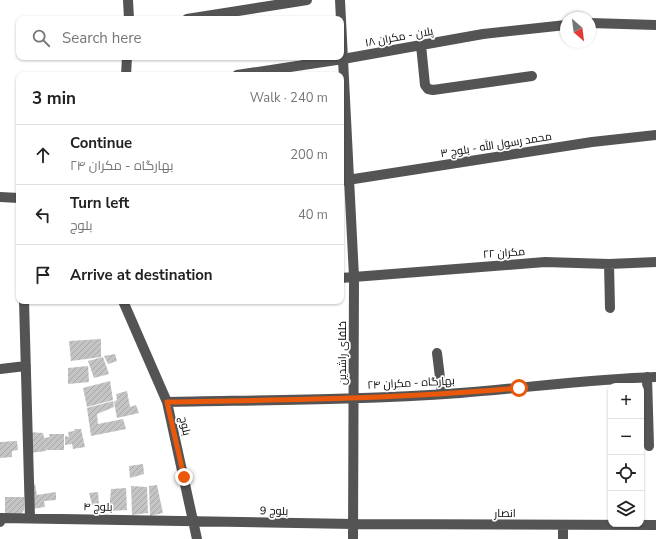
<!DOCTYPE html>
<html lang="en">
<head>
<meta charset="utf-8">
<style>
	:root { --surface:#fff; --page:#f2f2f2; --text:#222; --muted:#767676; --line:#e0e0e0 }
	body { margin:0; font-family:"Nunito Sans",Cairo,sans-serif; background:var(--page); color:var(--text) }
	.controls { position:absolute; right:12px; bottom:12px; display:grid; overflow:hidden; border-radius:8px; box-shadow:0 1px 3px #0004 }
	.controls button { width:36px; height:36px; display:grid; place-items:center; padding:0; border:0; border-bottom:1px solid var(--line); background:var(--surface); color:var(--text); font:20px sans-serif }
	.compass { position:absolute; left:560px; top:12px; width:36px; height:36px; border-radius:50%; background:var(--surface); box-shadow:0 1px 3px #0004; rotate:152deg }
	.stop { position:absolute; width:12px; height:12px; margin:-9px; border:3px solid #ea580c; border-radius:50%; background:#fff }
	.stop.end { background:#ea580c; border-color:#fff; box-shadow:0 1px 4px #0008 }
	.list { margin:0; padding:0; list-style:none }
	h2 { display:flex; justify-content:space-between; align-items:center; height:52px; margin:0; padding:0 16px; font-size:17px }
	h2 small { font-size:13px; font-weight:400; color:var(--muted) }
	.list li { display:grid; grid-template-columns:26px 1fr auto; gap:12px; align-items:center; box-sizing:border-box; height:60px; padding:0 16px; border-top:1px solid var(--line) }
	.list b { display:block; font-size:15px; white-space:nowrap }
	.list p { margin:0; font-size:13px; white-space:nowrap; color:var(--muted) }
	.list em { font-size:13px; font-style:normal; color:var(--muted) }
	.icon { flex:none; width:22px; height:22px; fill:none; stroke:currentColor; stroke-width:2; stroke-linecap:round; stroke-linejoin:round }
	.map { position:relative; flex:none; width:656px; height:539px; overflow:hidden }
	.search { position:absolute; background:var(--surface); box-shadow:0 1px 3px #0004; left:16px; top:16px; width:328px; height:44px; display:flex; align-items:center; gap:10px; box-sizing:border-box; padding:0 14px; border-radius:8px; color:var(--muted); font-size:15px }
	.panel { position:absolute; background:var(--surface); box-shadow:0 1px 3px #0004; left:16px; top:72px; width:328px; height:232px; border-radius:8px }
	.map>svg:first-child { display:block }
	.building { fill:url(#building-hatch) }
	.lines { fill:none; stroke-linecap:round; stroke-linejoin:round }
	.minor { stroke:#545454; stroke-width:10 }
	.route { stroke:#ea580c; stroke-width:5 }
	.labels { text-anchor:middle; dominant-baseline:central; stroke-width:3.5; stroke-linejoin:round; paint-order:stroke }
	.street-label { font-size:11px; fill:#000; stroke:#fff }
</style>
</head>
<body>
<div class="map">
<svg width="656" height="539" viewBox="0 0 656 539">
	<defs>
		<pattern id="building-hatch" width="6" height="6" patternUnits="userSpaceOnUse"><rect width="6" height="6" fill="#c4c4c4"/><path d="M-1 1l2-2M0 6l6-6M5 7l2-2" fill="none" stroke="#a7a7a7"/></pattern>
	</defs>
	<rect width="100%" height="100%" fill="#fff"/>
	<!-- building -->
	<path class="building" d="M101,339V357L71,361L69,341Z
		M115,354L117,361L108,364L104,356Z
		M103,357L109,374L94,378L88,361Z
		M88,366L89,382L68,384V368Z
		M110,381L113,400L87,407L83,388Z
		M127,391L130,407L136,405L139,413L117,418L114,402L117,400L116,394Z
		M113,401L114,407L97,414L98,424L123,419L126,429L91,436L87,408Z
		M75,429H81L85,447L73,449L72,444L65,445V436L69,437L68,432L74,431Z
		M29,432L43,433L44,438L50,437L49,434H64V450H46L44,439L46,451L29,453Z
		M17,441L18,450L12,451V457L0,458V442Z
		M143,464L144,474L130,478L129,466Z
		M35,484L37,495L56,492V500L44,501L45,507L31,509L29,486Z
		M157,485L163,513L150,516L149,486Z
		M131,486L147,487L148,513L132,515Z
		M126,488L127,510L109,511L111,489Z
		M98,492L99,504L92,505L89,493Z
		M5,497H24V510L20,515L5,516Z"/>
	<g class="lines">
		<!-- minor -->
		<path class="minor" d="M128,0L129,19
			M340,0L354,277L353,539
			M187,19L307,0
			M590,23L656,25
			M421,45L425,85L428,89L433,90L532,76
			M126,75L127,57
			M237,75L343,59L483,34L566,25
			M341,181L592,142L656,135
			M0,197L19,198
			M609,264L610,308
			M341,278L545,262L609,264L656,262
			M24,301L30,518
			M123,301L167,402L197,539
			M437,353L442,394
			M0,369L26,366
			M647,377L649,446
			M167,402C265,400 363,400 460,393C526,388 590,379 656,377
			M0,522L1,518L353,524L656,525
			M563,539V525"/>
	</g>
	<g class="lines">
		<!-- route -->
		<path class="route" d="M184,477L167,402C285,400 402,399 519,388"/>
	</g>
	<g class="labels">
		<!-- street labels -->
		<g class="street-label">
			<text transform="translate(399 37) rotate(-10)">پلان - مکران ۱۸</text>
			<text transform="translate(496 145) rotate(-9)">محمد رسول الله - بلوچ ۳</text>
			<text transform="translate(504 253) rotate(-4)">مکران ۲۲</text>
			<text transform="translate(342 353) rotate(-90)">خلفای راشدین</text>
			<text transform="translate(411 383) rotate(-3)">بهارگاه - مکران ۲۴</text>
			<text transform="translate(185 426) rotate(77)">بلوچ</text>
			<text transform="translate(98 507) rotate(1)">بلوچ ۴</text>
			<text transform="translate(274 511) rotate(1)">بلوچ 9</text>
			<text x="505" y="513">انصار</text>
		</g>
	</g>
</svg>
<div class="controls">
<button>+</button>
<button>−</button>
<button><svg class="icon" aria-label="locate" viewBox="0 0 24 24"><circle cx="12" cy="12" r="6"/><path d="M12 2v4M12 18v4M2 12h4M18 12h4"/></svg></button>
<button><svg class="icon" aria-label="layers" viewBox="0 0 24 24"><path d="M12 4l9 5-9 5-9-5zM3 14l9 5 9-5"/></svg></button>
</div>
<svg class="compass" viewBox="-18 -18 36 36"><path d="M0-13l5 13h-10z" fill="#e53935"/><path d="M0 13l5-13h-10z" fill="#767676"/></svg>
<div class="stop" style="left:519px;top:388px"></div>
<div class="stop end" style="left:184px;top:477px"></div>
<div class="search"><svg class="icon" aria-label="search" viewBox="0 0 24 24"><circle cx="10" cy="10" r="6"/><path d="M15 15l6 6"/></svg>Search here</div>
<section class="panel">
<h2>3 min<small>Walk · 240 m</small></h2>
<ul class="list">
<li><svg class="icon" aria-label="ahead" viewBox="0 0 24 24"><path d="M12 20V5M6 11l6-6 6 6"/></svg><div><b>Continue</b><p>بهارگاه - مکران ۲۴</p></div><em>200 m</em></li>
<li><svg class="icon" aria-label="left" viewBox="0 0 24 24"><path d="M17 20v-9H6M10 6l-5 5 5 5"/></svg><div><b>Turn left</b><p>بلوچ</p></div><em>40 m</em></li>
<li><svg class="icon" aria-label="arrive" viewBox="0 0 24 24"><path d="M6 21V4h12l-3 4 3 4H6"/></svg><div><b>Arrive at destination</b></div></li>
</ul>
</section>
</div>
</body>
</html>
